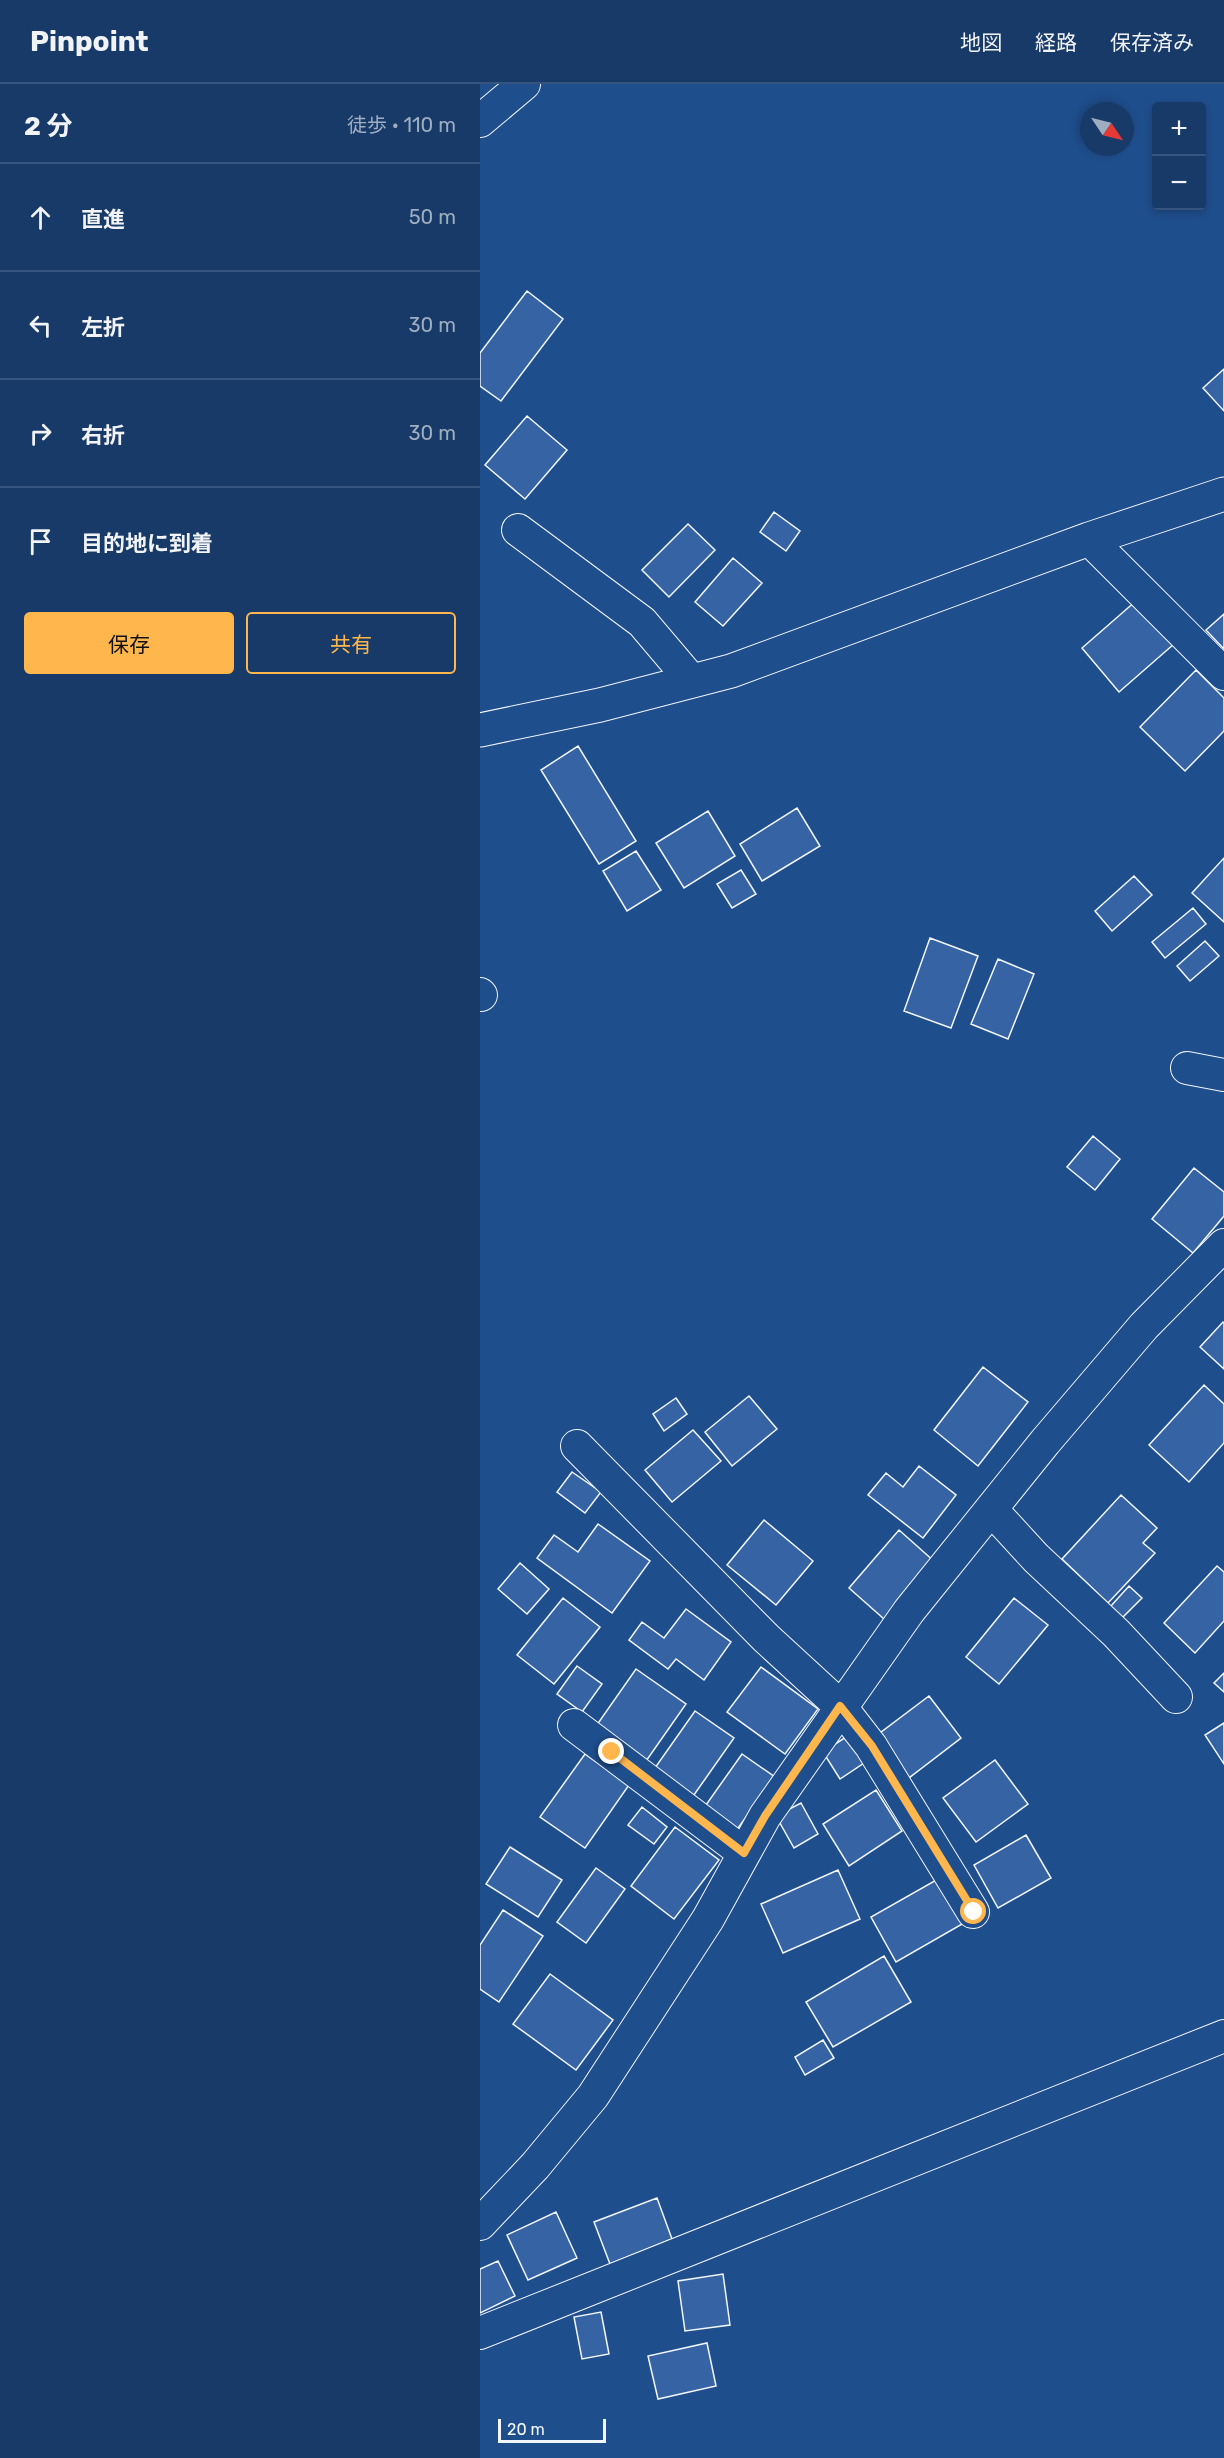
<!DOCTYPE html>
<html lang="ja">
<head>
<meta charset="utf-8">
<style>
	:root { --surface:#173a69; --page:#244571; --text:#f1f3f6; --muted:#9eadc0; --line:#36547d; --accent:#ffb74d }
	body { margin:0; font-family:Rubik,"Noto Sans JP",sans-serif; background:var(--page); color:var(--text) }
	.controls { position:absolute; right:18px; top:18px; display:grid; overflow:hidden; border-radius:6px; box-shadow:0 3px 9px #0003 }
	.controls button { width:54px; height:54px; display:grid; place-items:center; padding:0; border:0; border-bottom:2px solid var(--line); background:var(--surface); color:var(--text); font:30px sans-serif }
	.compass { position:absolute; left:600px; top:18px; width:54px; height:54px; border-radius:50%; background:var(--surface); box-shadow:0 3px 9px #0003; rotate:125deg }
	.scale { position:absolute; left:18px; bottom:15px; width:108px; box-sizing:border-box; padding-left:6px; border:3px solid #f2f6ff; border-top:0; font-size:16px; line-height:21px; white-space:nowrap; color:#f2f6ff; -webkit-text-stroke:4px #1f4e8c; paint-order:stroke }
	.stop { position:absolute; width:18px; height:18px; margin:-14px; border:4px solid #ffb74d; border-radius:50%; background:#fff }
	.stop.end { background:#ffb74d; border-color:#fff; box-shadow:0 2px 6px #0008 }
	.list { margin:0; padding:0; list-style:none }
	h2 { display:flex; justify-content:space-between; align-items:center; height:78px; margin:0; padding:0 24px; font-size:26px }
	h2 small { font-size:20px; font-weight:400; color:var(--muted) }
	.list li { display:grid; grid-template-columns:39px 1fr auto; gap:18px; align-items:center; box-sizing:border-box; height:108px; padding:0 24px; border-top:2px solid var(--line) }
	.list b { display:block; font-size:22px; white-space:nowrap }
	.list em { font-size:20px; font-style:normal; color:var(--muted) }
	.actions { display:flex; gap:12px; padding:18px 24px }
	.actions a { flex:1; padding:14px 0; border:2px solid var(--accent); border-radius:6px; text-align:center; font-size:21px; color:var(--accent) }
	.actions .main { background:var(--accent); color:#111 }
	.icon { flex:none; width:33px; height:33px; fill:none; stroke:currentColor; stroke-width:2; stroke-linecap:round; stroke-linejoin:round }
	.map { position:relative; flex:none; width:744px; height:2374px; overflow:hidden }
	header { display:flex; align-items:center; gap:36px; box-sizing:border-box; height:84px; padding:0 30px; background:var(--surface); border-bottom:2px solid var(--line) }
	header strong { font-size:28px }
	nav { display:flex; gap:33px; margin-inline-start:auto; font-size:21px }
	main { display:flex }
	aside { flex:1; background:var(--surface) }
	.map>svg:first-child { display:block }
	.building { fill:#3563a3; stroke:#f2f6ff; stroke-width:1.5 }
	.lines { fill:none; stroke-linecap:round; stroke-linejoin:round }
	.street-casing { stroke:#f2f6ff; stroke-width:34 }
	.secondary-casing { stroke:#f2f6ff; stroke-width:35 }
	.street { stroke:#1f4e8c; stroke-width:32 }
	.secondary { stroke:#1f4e8c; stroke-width:33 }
	.route { stroke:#ffb74d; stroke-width:8 }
</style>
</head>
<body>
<header>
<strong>Pinpoint</strong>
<nav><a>地図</a><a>経路</a><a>保存済み</a></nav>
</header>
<main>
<aside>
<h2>2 分<small>徒歩 · 110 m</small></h2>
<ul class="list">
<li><svg class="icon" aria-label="ahead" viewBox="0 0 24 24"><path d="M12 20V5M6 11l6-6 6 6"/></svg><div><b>直進</b></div><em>50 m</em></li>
<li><svg class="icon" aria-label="left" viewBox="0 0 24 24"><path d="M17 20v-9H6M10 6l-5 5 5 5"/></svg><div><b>左折</b></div><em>30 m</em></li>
<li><svg class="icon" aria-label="right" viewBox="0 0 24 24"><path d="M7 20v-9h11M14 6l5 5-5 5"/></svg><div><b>右折</b></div><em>30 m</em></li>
<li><svg class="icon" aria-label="arrive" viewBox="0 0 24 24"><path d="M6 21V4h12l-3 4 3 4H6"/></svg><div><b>目的地に到着</b></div></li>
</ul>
<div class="actions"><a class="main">保存</a><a>共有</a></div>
</aside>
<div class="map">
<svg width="744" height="2374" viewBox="0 0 744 2374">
	<rect width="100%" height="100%" fill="#1f4e8c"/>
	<!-- building -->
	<path class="building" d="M47,207L83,235L21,317L0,302V269Z
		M744,285V327L723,304Z
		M47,332L87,366L45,415L5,381Z
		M294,428L320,447L306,467L280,448Z
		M208,440L235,466L189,513L162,486Z
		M253,474L282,499L243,542L215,518Z
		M657,516L694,560L639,608L602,564Z
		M744,530V565L726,546Z
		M716,586L744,614V647L705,687L660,643Z
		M98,662L156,757L119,780L61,686Z
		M317,724L340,762L282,797L260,760Z
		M228,727L255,772L204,804L176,759Z
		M156,767L181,806L147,827L123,787Z
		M744,774V838L712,809Z
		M261,786L276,810L252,824L237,800Z
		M654,792L672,811L632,847L615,827Z
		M713,824L726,840L685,874L672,858Z
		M450,854L498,872L471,944L424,927Z
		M725,857L739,872L710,897L697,882Z
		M518,875L554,890L528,955L491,940Z
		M613,1052L640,1075L615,1106L587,1083Z
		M714,1084L744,1108V1132L713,1169L672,1135Z
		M743,1238L744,1239V1285L720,1263Z
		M503,1283L548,1318L498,1382L454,1346Z
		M724,1301L744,1320V1359L709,1398L669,1361Z
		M269,1312L297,1345L252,1382L225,1348Z
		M196,1314L207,1330L184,1347L173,1330Z
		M213,1346L241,1377L192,1418L165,1386Z
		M439,1382L476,1411L443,1454L388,1411L406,1389L423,1403Z
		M92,1388L121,1408L105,1429L77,1408Z
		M641,1411L677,1444L663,1459L675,1469L628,1519L582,1475Z
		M284,1436L333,1477L296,1521L247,1481Z
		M118,1440L170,1477L132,1529L57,1474L74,1451L98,1468Z
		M419,1446L455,1478L404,1535L369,1504Z
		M40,1479L69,1505L47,1530L18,1505Z
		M737,1482L744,1488V1537L715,1569L684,1539Z
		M649,1502L662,1514L642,1534L630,1523Z
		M83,1514L120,1543L74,1600L37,1571Z
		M534,1514L568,1541L519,1600L486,1573Z
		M206,1525L251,1558L224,1596L196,1575L188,1585L149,1556L162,1538L184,1554Z
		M97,1582L122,1600L102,1628L77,1610Z
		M281,1583L338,1625L305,1670L247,1628Z
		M156,1585L206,1620L164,1680L114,1645Z
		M744,1589V1608L734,1599Z
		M449,1612L481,1654L425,1697L392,1655Z
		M215,1627L254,1654L209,1718L170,1691Z
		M744,1639V1680L725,1651Z
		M369,1651L387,1677L360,1695L343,1668Z
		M105,1670L149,1701L105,1764L60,1733Z
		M262,1670L295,1693L253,1751L221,1728Z
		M515,1676L548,1720L496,1758L463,1714Z
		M396,1706L422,1747L369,1782L343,1740Z
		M321,1719L338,1750L314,1764L296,1732Z
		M162,1723L187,1743L174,1760L148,1741Z
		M195,1743L239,1776L194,1835L151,1802Z
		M546,1751L571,1794L518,1824L494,1781Z
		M30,1763L82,1796L58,1833L6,1800Z
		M116,1784L145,1805L106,1859L77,1838Z
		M358,1786L380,1835L303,1869L281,1820Z
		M458,1795L484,1839L416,1878L391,1833Z
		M23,1826L63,1852L19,1918L0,1905V1861Z
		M404,1872L431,1918L353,1963L326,1918Z
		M70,1890L133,1936L96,1986L33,1940Z
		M343,1956L354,1974L325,1991L315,1973Z
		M177,2114L192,2155L130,2180L114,2138Z
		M76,2128L97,2174L48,2196L27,2151Z
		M18,2177L35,2212L0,2229V2185Z
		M243,2190L250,2241L205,2247L198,2197Z
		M121,2228L129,2270L102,2275L94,2233Z
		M227,2259L236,2302L178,2315L168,2272Z"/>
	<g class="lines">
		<!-- street casing -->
		<g class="street-casing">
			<path id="street" d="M0,37L44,0
				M38,446L162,538L212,597
				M609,455L744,590
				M0,910L1,911
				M707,984L744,991
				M97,1362L286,1554L360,1622L391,1662L493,1828
				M511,1425L556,1474L636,1549L696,1613
				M94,1641L264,1769
				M0,2140L55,2082L113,2012L228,1835L285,1732L429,1527L565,1358L664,1242L744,1161
				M0,2249L744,1952"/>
		</g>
		<!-- secondary casing -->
		<g class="secondary-casing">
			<path id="secondary" d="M0,646L120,621L251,587L609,455L744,410"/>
		</g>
		<!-- street -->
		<use href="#street" class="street"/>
		<!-- secondary -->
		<use href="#secondary" class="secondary"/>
	</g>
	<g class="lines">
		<!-- route -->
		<path class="route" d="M132,1668L264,1769L285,1732L360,1622L392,1662L494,1828"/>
	</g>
</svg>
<div class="controls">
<button>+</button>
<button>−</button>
</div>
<svg class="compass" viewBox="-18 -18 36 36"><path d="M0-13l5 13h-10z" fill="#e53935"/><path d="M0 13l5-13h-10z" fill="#9eadc0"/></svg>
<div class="scale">20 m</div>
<div class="stop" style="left:494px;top:1828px"></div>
<div class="stop end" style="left:132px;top:1668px"></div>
</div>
</main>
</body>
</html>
